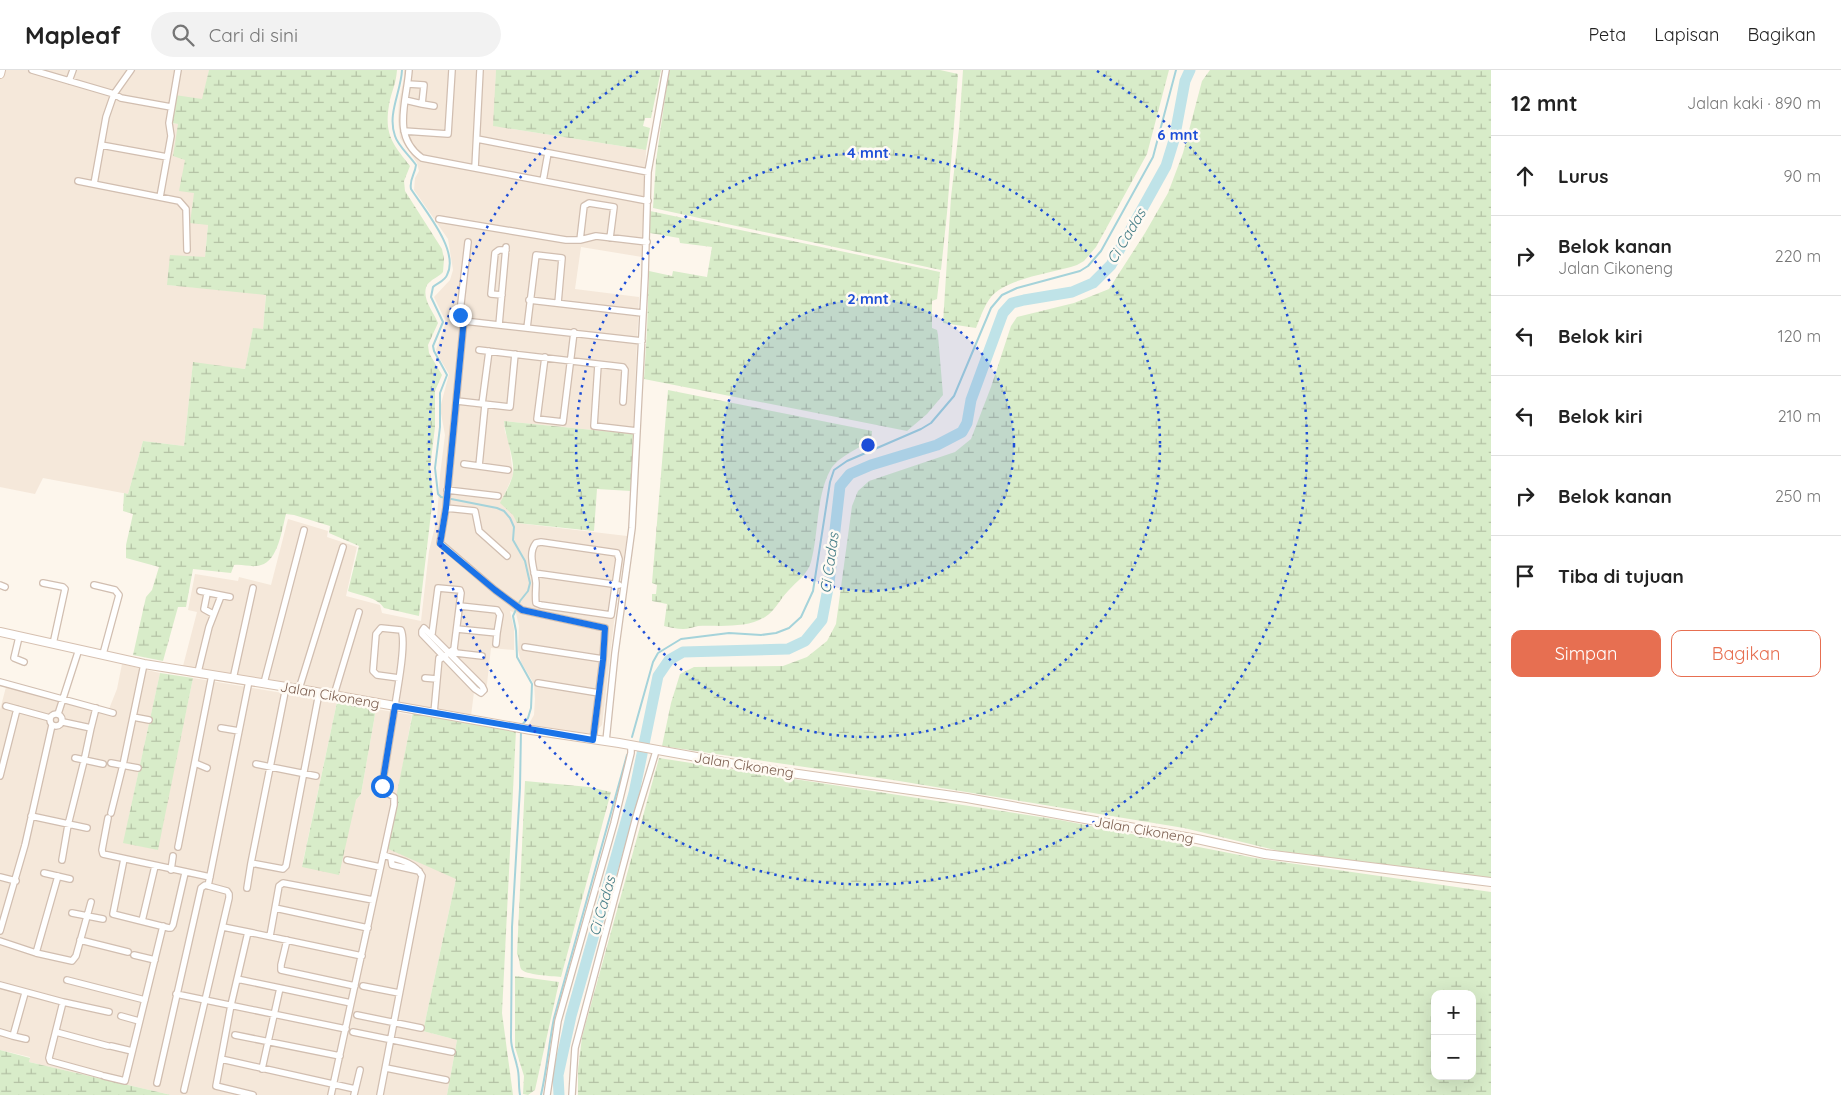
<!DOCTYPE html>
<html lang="id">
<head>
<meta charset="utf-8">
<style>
	:root { --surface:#fff; --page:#f2f2f2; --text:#222; --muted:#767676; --line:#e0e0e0; --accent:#e76f51 }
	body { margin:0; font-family:Quicksand,sans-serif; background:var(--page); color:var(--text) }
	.controls { position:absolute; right:15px; bottom:15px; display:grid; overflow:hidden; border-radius:10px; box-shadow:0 5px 20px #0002 }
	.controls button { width:45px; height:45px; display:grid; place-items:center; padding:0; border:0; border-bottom:1px solid var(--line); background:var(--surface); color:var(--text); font:25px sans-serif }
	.stop { position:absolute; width:15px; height:15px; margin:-11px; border:4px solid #1a73e8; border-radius:50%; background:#fff }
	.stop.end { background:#1a73e8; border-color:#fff; box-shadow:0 1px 5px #0008 }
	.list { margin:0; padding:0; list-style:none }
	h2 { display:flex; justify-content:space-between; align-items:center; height:65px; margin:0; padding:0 20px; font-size:21px }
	h2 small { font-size:16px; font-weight:400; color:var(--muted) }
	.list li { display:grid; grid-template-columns:32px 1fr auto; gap:15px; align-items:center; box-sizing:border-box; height:80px; padding:0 20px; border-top:1px solid var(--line) }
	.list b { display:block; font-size:19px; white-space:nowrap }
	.list p { margin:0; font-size:16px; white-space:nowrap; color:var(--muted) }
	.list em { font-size:16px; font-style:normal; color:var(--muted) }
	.actions { display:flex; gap:10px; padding:15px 20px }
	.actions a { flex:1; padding:11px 0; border:1px solid var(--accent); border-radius:10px; text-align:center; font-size:18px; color:var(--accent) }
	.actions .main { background:var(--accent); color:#fff }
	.icon { flex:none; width:28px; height:28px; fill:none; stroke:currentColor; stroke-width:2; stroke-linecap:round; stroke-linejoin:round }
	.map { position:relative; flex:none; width:1491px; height:1025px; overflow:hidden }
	header { display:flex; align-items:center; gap:30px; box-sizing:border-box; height:70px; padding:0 25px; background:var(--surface); border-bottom:1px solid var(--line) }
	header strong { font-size:24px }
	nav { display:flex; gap:28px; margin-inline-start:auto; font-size:18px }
	.search { width:350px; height:45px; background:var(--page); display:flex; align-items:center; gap:12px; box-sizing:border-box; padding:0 18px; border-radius:28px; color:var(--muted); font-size:19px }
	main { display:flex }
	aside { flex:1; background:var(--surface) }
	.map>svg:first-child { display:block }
	.residential { fill:#f5e8da }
	.wetland { fill:url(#wetland-marsh); fill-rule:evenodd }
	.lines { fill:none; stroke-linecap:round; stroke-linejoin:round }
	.stream { stroke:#a5d3da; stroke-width:2 }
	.river { stroke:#bfe3e8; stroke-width:11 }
	.street-casing { stroke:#d1beb0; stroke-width:8 }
	.secondary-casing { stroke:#d6c0b0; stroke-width:10 }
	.street { stroke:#fff; stroke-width:5.5 }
	.secondary { stroke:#fff; stroke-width:8 }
	.route { stroke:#1a73e8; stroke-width:6 }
	.ring { fill:none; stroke:#1d4ed8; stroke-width:2.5; stroke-dasharray:2.5 5 }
	.labels { text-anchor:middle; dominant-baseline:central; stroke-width:5; stroke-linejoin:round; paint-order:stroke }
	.street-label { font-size:14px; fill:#7a5c4d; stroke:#fffaf3 }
	.water-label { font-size:15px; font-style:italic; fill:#437c86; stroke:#fffaf3 }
	.centre { fill:#1d4ed8; stroke:#fffaf3; stroke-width:2.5 }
	.ring-label { font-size:15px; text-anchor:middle; font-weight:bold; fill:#1d4ed8; stroke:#fffaf3; stroke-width:5; stroke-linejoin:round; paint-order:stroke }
</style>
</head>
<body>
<header>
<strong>Mapleaf</strong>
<div class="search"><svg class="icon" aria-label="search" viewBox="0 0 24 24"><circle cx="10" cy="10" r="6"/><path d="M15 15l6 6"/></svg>Cari di sini</div>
<nav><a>Peta</a><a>Lapisan</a><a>Bagikan</a></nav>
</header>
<main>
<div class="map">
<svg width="1491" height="1025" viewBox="0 0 1491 1025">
	<defs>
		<pattern id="wetland-marsh" width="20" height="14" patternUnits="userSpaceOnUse" patternTransform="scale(1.25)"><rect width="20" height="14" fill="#d8ecc9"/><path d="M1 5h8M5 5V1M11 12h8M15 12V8" fill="none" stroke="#b4c2a5"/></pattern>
	</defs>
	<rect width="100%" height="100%" fill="#fdf6ec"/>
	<!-- residential -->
	<path class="residential" d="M0,0H209L203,29L172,53L178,54L185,89L194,123L208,155L205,188L168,215L266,224L263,259H253L245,299L193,293L184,376L143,371L128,424L43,408L35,424L0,417Z
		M404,0H496L494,56L646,80L642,187L581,177L575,219L639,227L633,364L504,351L505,362L509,372L513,405L501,433L514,445L517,453L627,466L614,552L602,655L595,662L580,665L527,657L534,645L535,629L534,614L521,592L518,580L519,556L516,543L510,541L514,559V580L491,578L486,623L474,622L471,646L354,624L183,596L197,542L188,540L195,504L238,511L239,507L271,515L288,449L328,461L327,467L357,477L346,526L380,535L382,543L421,551L429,481L437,448L440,405L445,365L440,338L449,304L440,289L436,280L446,252L434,227L450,210L453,200L448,169L414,120L415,108L419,101L417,93L400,68L398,51L399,32L404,7Z
		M122,594L160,603L128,751L157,780L193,608L337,632L302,796L361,724L376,639L412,645L396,732L456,809L423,961L457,970L447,1025H171L29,992L30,987L0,980V640L7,613L109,639L117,619Z"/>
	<!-- wetland -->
	<path class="wetland" d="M209,0H397C396,15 391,22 389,35C384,65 393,74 410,96L404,111L405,121L442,179L444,189L443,202C439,207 431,209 427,215C421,228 433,241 438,253L428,275L429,283L442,305L435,321V357L430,398L433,426L419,546L384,538C377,527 361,526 348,521L359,476L329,463L330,456L294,445L286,444C282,459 278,491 261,495C252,498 244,494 234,495L231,503L193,499L186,537H178L163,591L133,585L146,527L152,520L159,497L126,488V475L133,444L123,441L124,423L128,424L143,371L184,376L193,292L245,299L253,258L263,259L266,225L167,215L170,185L205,187L208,155L190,153L194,123L179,121L185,90L173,86L178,54L172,53L175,25L202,29Z
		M496,0H661L651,48H645L643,56L650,58L646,80L493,56Z
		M669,0H940L958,4L947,143L941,200L653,138L656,91Z
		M963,0H1169L1147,84L1096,177L1084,191L1077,195C1054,203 1006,208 991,227C984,236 980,248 976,258L943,253L951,127L959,59Z
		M1210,0H1491V808L1279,781L1184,758L893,710L662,676L671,633L680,604L694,597L783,596L807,587L827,571L836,554L852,436L858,421L869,411L955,382L971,369L991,317L1011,256L1017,247L1074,233L1109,219L1145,163L1168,123L1183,83L1202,11Z
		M650,141L940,202L937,229L932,231V258L937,260L938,265L943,325L927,344L907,361L644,309L647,260L649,201L672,206L673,201L707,207L712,177L680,173L679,168L650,163Z
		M668,320L872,361L871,371C861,376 836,389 831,399C816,425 819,462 811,492C808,504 796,512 788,521C780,529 775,541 765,547C746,559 719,555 698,556C693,557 688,559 683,559C677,559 670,557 664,556L667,534L652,531V524H656L657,515L652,513Z
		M504,351L633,364L631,421L597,419L594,461L517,453L513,445L500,433C504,425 511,414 513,404C515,388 505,367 504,351Z
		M160,603L193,608L158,780L123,773Z
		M337,632L376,639L361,724L356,730L339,805L302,797Z
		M413,642L516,660L502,943L513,1025H447L457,970L423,961L456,809L386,778Z
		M659,688L1060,750L1255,788L1491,822V1025H578V999L582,967ZM1435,924H1472V1006H1435Z
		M525,711L589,717L611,722L561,907C552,906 525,905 521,899C519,894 520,889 517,884Z
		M515,906L559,912L535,1020L528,1025L523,1024L524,1006L515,977Z
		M0,980L30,988L29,992L171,1025H0Z"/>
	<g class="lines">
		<!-- stream -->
		<path class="stream" d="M402,0C401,22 387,44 395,66C398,76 410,86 416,95C415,105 409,109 411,119C424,139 460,181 447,205C445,211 437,213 433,217L431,227L443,252L433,276L434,281L447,305L440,323V357L435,398L438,424L441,427L497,438L504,441L510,448L514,457L513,470L525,491L530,513L528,521L520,531L513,546L516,561L517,587L532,614L531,638L528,648L521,656
			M632,667L653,592L658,583L681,569L729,563L761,565L776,563L789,558L801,547L813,521L830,412L834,400L847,391L921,359L931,353L954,326L991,238L1002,225L1017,218L1080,201L1088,196L1101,181L1153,87L1176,0
			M520,1025C518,1015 520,1006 517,996C515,986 511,979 511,968L512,857L520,718L521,660
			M541,1025C547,999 549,973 554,948L627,685"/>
		<!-- river -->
		<path class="river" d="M559,1025L558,1005L571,946L634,723L658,606L669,590L683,582L788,579L805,571L822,550L829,513L840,416L850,404L871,395L937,375L962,362L967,353L971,330L1003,243L1012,233L1024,230L1072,222L1093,213L1111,195L1166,96L1174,70L1185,11L1190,0"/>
		<!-- street casing -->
		<g class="street-casing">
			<path id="street" d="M32,0L114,24L121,28L171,37
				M409,0C407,31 391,66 422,88L648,131
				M69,11L73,0
				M405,30L422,34L424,15L408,14
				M422,34L434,36
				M404,61L448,64L452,0
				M477,69L648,102
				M101,75L167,87
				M475,98L480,0
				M78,111L179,131L186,139L187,180
				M543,111L548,83
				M94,114L106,47L114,24L131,0
				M160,127L171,66L169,53L178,0
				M439,149L566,170H580L596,166L647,172
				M580,170L584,136L589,133L614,137L610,168
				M468,172L460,242L464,251L463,259L446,438L440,473L495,520L522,540L605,558L603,589L593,670
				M502,225L491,224L495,183L499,180H506
				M529,230L642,243
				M464,251L642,271
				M499,255L506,177
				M527,258L536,185L562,188L558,233
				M479,280L623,297L625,300L623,332
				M545,287L537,349L563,352L574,262
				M598,295L594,356L637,361
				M457,331L510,337L515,284
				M482,334L489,281
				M464,394L508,400
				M479,396L485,335
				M447,420L498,426
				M446,438L475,441L479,461L507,486
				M541,472L617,483L619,489L611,545L541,535L536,533C535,526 536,519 536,513C535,500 527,484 536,473Z
				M534,503L619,515
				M43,513L63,517L65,519L53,574
				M0,515L5,517
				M94,515L115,520L119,525L103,584
				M200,521L230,527
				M207,524L204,539L213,544
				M424,558L482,616L484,620L481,623L475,619L422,564V561Z
				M457,559L497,563L500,545L497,540L460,536
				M432,564L438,518L460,520L461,523L454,579L439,590
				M19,567L14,588L24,592
				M496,574L497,563
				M525,577L603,589
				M454,579L456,583L482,586
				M198,602L209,557L221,526
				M425,608L437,609
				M233,609L253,518
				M0,612L113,643
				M264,613L304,460
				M538,613L599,623
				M299,619L343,477
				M334,625L359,542
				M6,636L50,648
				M434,643L439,588
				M50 650a6 6 0 1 1 12 0a6 6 0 1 1-12 0Z
				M58,644L79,579
				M133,647L149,650
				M91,658L96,638
				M221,658L239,661
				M606,671L615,583L632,458L645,206L648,102L666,0
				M75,688L103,694
				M111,693L138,698
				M195,693L207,698
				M256,694L316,706
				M0,706L17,639
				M111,743L123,695L144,594
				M31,746L87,758
				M108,748L102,780L103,784L210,807
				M178,777L212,605
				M391,788L392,795L419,801
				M124,789L113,844L169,858H171L173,855L185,803
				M62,790L68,755L84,691L91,658L63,652
				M347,790L380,797
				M251,793L283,799L286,796L319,623
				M171,800L173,786
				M44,803L70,809
				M0,807L16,811
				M208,816L249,611
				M247,818L251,793L286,617
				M275,838L368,858
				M72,843L103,849
				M142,851L155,796
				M223,857L248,862L231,935L216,1016L253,1025
				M0,861L25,775L52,655
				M248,862L362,886
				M270,866L279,816L283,813L373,830
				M80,870L128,882
				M287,870L281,895V900L355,916
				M0,871L36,883L72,891L76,886L91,832
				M36,883L58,806
				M134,885L155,890
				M237,909L280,918
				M67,910L145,930
				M0,915L63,932L49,988L50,991L101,1005
				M363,916L399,923
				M176,924L346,959
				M63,932L109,942
				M357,945L421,958
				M121,946L139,951
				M0,962L13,966L25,923
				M56,962L108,976
				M353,962L452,982
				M235,965L340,986
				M13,966L26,969
				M111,976L132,981
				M221,989L355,1019
				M386,998L446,1010
				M262,999L280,918L351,933
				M104,1006L125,1011L163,856
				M157,1013L201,818L205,815L227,821L229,824V828L184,1020
				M331,1025L394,735V727L384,721L382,716L395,636C397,620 407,572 401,560L381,558L376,564L373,601L377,605L399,608
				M354,1025L360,1000
				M380,1025L422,806C415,792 396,789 383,785
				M547,1025L558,951L614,753L631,683V676
				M572,1025L575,978L636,747L656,681"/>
		</g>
		<!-- secondary casing -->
		<g class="secondary-casing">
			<path id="secondary" d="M0,4L1,0
				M0,562L144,594L299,619L531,660L619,673L763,699L967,728L1197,769L1265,784L1491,812"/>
		</g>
		<!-- street -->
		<use href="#street" class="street"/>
		<!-- secondary -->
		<use href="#secondary" class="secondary"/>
	</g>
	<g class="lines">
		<!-- route -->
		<path class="route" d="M382,716L395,636L593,670L603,590L605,558L522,540L495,520L440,474L446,438L463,259L464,251L460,245"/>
	</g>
	<!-- distance rings -->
	<circle cx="868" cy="375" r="146" fill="#1d4ed8" fill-opacity=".12"/>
	<g class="ring">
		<circle cx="868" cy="375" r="146"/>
		<circle cx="868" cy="375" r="292"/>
		<path d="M1097 1A439 439 0 1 1 639 1"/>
	</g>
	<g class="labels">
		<!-- street labels -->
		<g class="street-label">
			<text transform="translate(330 625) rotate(10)">Jalan Cikoneng</text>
			<text transform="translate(744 695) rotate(9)">Jalan Cikoneng</text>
			<text transform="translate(1144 760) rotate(10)">Jalan Cikoneng</text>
		</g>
		<!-- water labels -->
		<g class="water-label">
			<text transform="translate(1126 166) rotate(-59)">Ci Cadas</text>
			<text transform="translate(829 493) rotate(-82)">Ci Cadas</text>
			<text transform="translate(602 836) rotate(-74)">Ci Cadas</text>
		</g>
	</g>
	<circle cx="868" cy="375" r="8" class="centre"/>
	<g class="ring-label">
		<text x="1178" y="70">6 mnt</text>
		<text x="868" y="88">4 mnt</text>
		<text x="868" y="234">2 mnt</text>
	</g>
</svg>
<div class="controls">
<button>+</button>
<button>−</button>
</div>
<div class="stop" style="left:382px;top:716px"></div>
<div class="stop end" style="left:460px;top:245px"></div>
</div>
<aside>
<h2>12 mnt<small>Jalan kaki · 890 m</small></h2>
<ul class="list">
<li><svg class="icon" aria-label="ahead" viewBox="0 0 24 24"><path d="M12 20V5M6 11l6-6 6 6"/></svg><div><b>Lurus</b></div><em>90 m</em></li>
<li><svg class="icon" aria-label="right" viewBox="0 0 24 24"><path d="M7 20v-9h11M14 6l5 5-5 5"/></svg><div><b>Belok kanan</b><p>Jalan Cikoneng</p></div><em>220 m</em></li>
<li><svg class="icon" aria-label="left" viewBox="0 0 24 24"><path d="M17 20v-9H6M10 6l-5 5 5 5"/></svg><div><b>Belok kiri</b></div><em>120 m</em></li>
<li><svg class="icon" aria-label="left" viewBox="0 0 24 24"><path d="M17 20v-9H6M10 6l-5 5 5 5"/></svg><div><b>Belok kiri</b></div><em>210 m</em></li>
<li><svg class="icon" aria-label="right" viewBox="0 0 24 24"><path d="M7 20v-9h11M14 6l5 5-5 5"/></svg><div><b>Belok kanan</b></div><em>250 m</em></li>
<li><svg class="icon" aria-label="arrive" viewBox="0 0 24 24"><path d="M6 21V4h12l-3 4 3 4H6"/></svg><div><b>Tiba di tujuan</b></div></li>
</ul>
<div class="actions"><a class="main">Simpan</a><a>Bagikan</a></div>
</aside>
</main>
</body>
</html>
